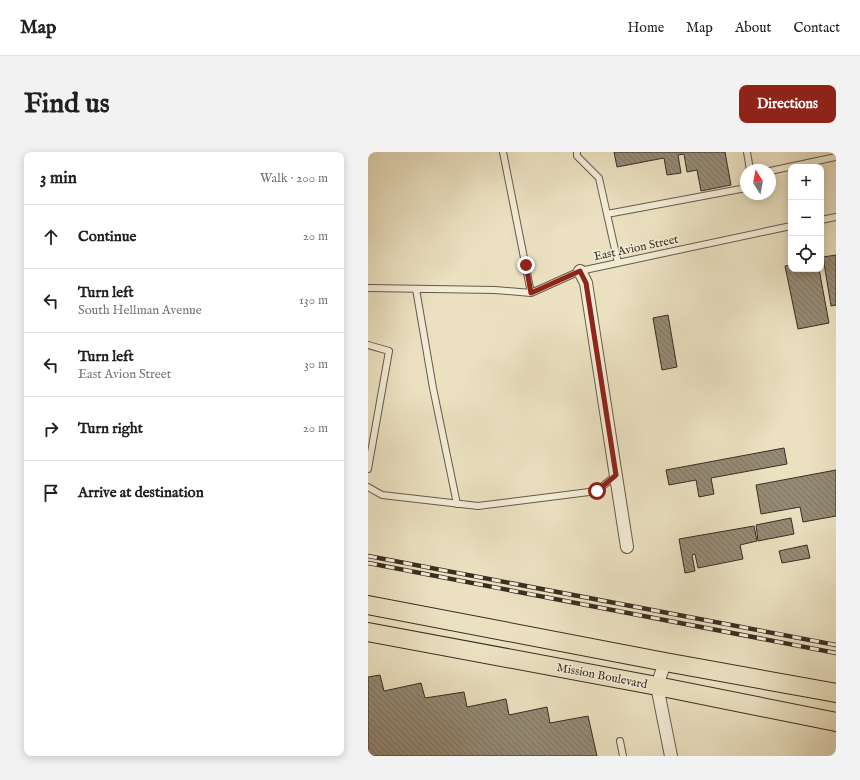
<!DOCTYPE html>
<html lang="en">
<head>
<meta charset="utf-8">
<style>
	:root { --surface:#fff; --page:#f2f2f2; --text:#202124; --muted:#757577; --line:#e0e0e0; --accent:#8f2418 }
	body { margin:0; font-family:"IM FELL English",serif; background:var(--page); color:var(--text) }
	.controls { position:absolute; right:12px; top:12px; display:grid; overflow:hidden; border-radius:8px; box-shadow:0 2px 10px #0003 }
	.controls button { width:36px; height:36px; display:grid; place-items:center; padding:0; border:0; border-bottom:1px solid var(--line); background:var(--surface); color:var(--text); font:20px sans-serif }
	.compass { position:absolute; left:372px; top:12px; width:36px; height:36px; border-radius:50%; background:var(--surface); box-shadow:0 2px 10px #0003; rotate:349deg }
	.stop { position:absolute; width:12px; height:12px; margin:-9px; border:3px solid #8f2418; border-radius:50%; background:#fff }
	.stop.end { background:#8f2418; border-color:#fff; box-shadow:0 1px 4px #0008 }
	.list { margin:0; padding:0; list-style:none }
	h2 { display:flex; justify-content:space-between; align-items:center; height:52px; margin:0; padding:0 16px; font-size:17px }
	h2 small { font-size:13px; font-weight:400; color:var(--muted) }
	.list li { display:grid; grid-template-columns:26px 1fr auto; gap:12px; align-items:center; box-sizing:border-box; height:64px; padding:0 16px; border-top:1px solid var(--line) }
	.list b { display:block; font-size:15px; white-space:nowrap }
	.list p { margin:0; font-size:13px; white-space:nowrap; color:var(--muted) }
	.list em { font-size:13px; font-style:normal; color:var(--muted) }
	.icon { flex:none; width:22px; height:22px; fill:none; stroke:currentColor; stroke-width:2; stroke-linecap:round; stroke-linejoin:round }
	.map { position:relative; flex:none; width:468px; height:604px; overflow:hidden; border-radius:8px }
	header { display:flex; align-items:center; gap:24px; box-sizing:border-box; height:56px; padding:0 20px; background:var(--surface); border-bottom:1px solid var(--line) }
	header strong { font-size:19px }
	nav { display:flex; gap:22px; margin-inline-start:auto; font-size:14px }
	.intro { display:flex; align-items:center; justify-content:space-between; box-sizing:border-box; height:96px; padding:0 24px }
	h1 { margin:0; font-size:28px }
	.button { padding:10px 18px; border-radius:8px; background:var(--accent); color:#fff; font-size:14px; font-weight:700 }
	main { display:flex; gap:24px; padding:0 24px }
	aside { flex:1; background:var(--surface); border-radius:8px; box-shadow:0 2px 10px #0003 }
	.map>svg:first-child { display:block }
	.building { fill:url(#building-back-hatch); stroke:#382e23 }
	.lines { fill:none; stroke-linecap:round; stroke-linejoin:round }
	.service-casing { stroke:#655b4a; stroke-width:8 }
	.minor-casing { stroke:#655b4a; stroke-width:14 }
	.primary-casing { stroke:#382e23; stroke-width:20 }
	.service { stroke:#f2ecd7; stroke-width:6 }
	.minor { stroke:#f2ecd7; stroke-width:12 }
	.primary { stroke:#ebe1c1; stroke-width:18 }
	.rail-casing { stroke:#382e23; stroke-width:4.5 }
	.rail { stroke:#f2ecd7; stroke-width:3; stroke-dasharray:9; stroke-linecap:butt }
	.route { stroke:#8f2418; stroke-width:5 }
	.labels { text-anchor:middle; dominant-baseline:central; stroke-width:3; stroke-linejoin:round; paint-order:stroke }
	.street-label { font-size:12px; fill:#382e23; stroke:#f2ecd7 }
</style>
</head>
<body>
<header>
<strong>Map</strong>
<nav><a>Home</a><a>Map</a><a>About</a><a>Contact</a></nav>
</header>
<div class="intro"><h1>Find us</h1><a class="button">Directions</a></div>
<main>
<aside>
<h2>3 min<small>Walk · 200 m</small></h2>
<ul class="list">
<li><svg class="icon" aria-label="ahead" viewBox="0 0 24 24"><path d="M12 20V5M6 11l6-6 6 6"/></svg><div><b>Continue</b></div><em>20 m</em></li>
<li><svg class="icon" aria-label="left" viewBox="0 0 24 24"><path d="M17 20v-9H6M10 6l-5 5 5 5"/></svg><div><b>Turn left</b><p>South Hellman Avenue</p></div><em>130 m</em></li>
<li><svg class="icon" aria-label="left" viewBox="0 0 24 24"><path d="M17 20v-9H6M10 6l-5 5 5 5"/></svg><div><b>Turn left</b><p>East Avion Street</p></div><em>30 m</em></li>
<li><svg class="icon" aria-label="right" viewBox="0 0 24 24"><path d="M7 20v-9h11M14 6l5 5-5 5"/></svg><div><b>Turn right</b></div><em>20 m</em></li>
<li><svg class="icon" aria-label="arrive" viewBox="0 0 24 24"><path d="M6 21V4h12l-3 4 3 4H6"/></svg><div><b>Arrive at destination</b></div></li>
</ul>
</aside>
<div class="map">
<svg width="468" height="604" viewBox="0 0 468 604">
	<defs>
		<pattern id="building-back-hatch" width="6" height="6" patternUnits="userSpaceOnUse"><rect width="6" height="6" fill="#958b75"/><path d="M-1 5l2 2M0 0l6 6M5-1l2 2" fill="none" stroke="#7b7260"/></pattern>
	</defs>
	<rect width="100%" height="100%" fill="#ebe1c1"/>
	<filter id="stains"><feTurbulence type="fractalNoise" baseFrequency=".005" numOctaves="4"/><feColorMatrix values="0 0 0 0 .2 0 0 0 0 .09 0 0 0 0 .02 0 0 0 .5 -.17"/></filter>
	<radialGradient id="worn" r=".72"><stop offset=".6" stop-color="#630" stop-opacity="0"/><stop offset="1" stop-color="#630" stop-opacity=".3"/></radialGradient>
	<!-- building -->
	<path class="building" d="M246,0H357L363,33L333,39L329,18L319,20L316,2L310,3L313,21L299,23L296,6L249,15Z
		M468,103V153L463,154L455,105Z
		M423,113V117H451L461,171L430,177L417,114Z
		M300,163L309,215L294,218L285,166Z
		M416,296L419,312L343,326L346,342L331,345L328,328L301,333L298,318Z
		M468,318V364L435,370L432,355L393,362L388,333Z
		M423,366L426,382L390,389L388,373Z
		M386,374L389,389L372,393L375,407L330,416L327,402L324,403L327,419L317,421L311,387Z
		M439,393L442,406L414,411L411,399Z
		M12,523L16,539L53,531L57,546L96,540L99,555L138,547L141,563L179,555L182,571L220,564L229,604H0V525Z"/>
	<g class="lines">
		<!-- service casing -->
		<g class="service-casing">
			<path id="service" d="M135,0L163,141
				M209,0V4L231,26L239,62
				M379,0L382,18
				M402,19L468,5
				M453,68L468,65
				M250,111L239,62L378,36
				M0,136L127,138L163,141L212,119L423,74
				M48,137L65,236L89,352
				M0,193L21,199L0,317
				M0,335L14,343L110,354L229,339L248,323
				M252,589L255,604"/>
		</g>
		<!-- minor casing -->
		<g class="minor-casing">
			<path id="minor" d="M212,119L218,131L259,395
				M297,510L289,534L303,604"/>
		</g>
		<!-- primary casing -->
		<g class="primary-casing">
			<path id="primary" d="M0,453L297,510L468,541
				M0,480L289,534L468,570"/>
		</g>
		<!-- service -->
		<use href="#service" class="service"/>
		<!-- minor -->
		<use href="#minor" class="minor"/>
		<!-- primary -->
		<use href="#primary" class="primary"/>
		<!-- rail casing -->
		<g class="rail-casing">
			<path id="rail" d="M0,404L468,493
				M0,411L468,501"/>
		</g>
		<!-- rail -->
		<use href="#rail" class="rail"/>
	</g>
	<g class="lines">
		<!-- route -->
		<path class="route" d="M158,113L163,141L212,119L218,131L248,323L229,339"/>
	</g>
	<g class="labels">
		<!-- street labels -->
		<g class="street-label">
			<text transform="translate(268 96) rotate(-12)">East Avion Street</text>
			<text transform="translate(234 524) rotate(11)">Mission Boulevard</text>
		</g>
	</g>
	<rect width="100%" height="100%" filter="url(#stains)"/>
	<rect width="100%" height="100%" fill="url(#worn)"/>
</svg>
<div class="controls">
<button>+</button>
<button>−</button>
<button><svg class="icon" aria-label="locate" viewBox="0 0 24 24"><circle cx="12" cy="12" r="6"/><path d="M12 2v4M12 18v4M2 12h4M18 12h4"/></svg></button>
</div>
<svg class="compass" viewBox="-18 -18 36 36"><path d="M0-13l5 13h-10z" fill="#e53935"/><path d="M0 13l5-13h-10z" fill="#757577"/></svg>
<div class="stop" style="left:229px;top:339px"></div>
<div class="stop end" style="left:158px;top:113px"></div>
</div>
</main>
</body>
</html>
